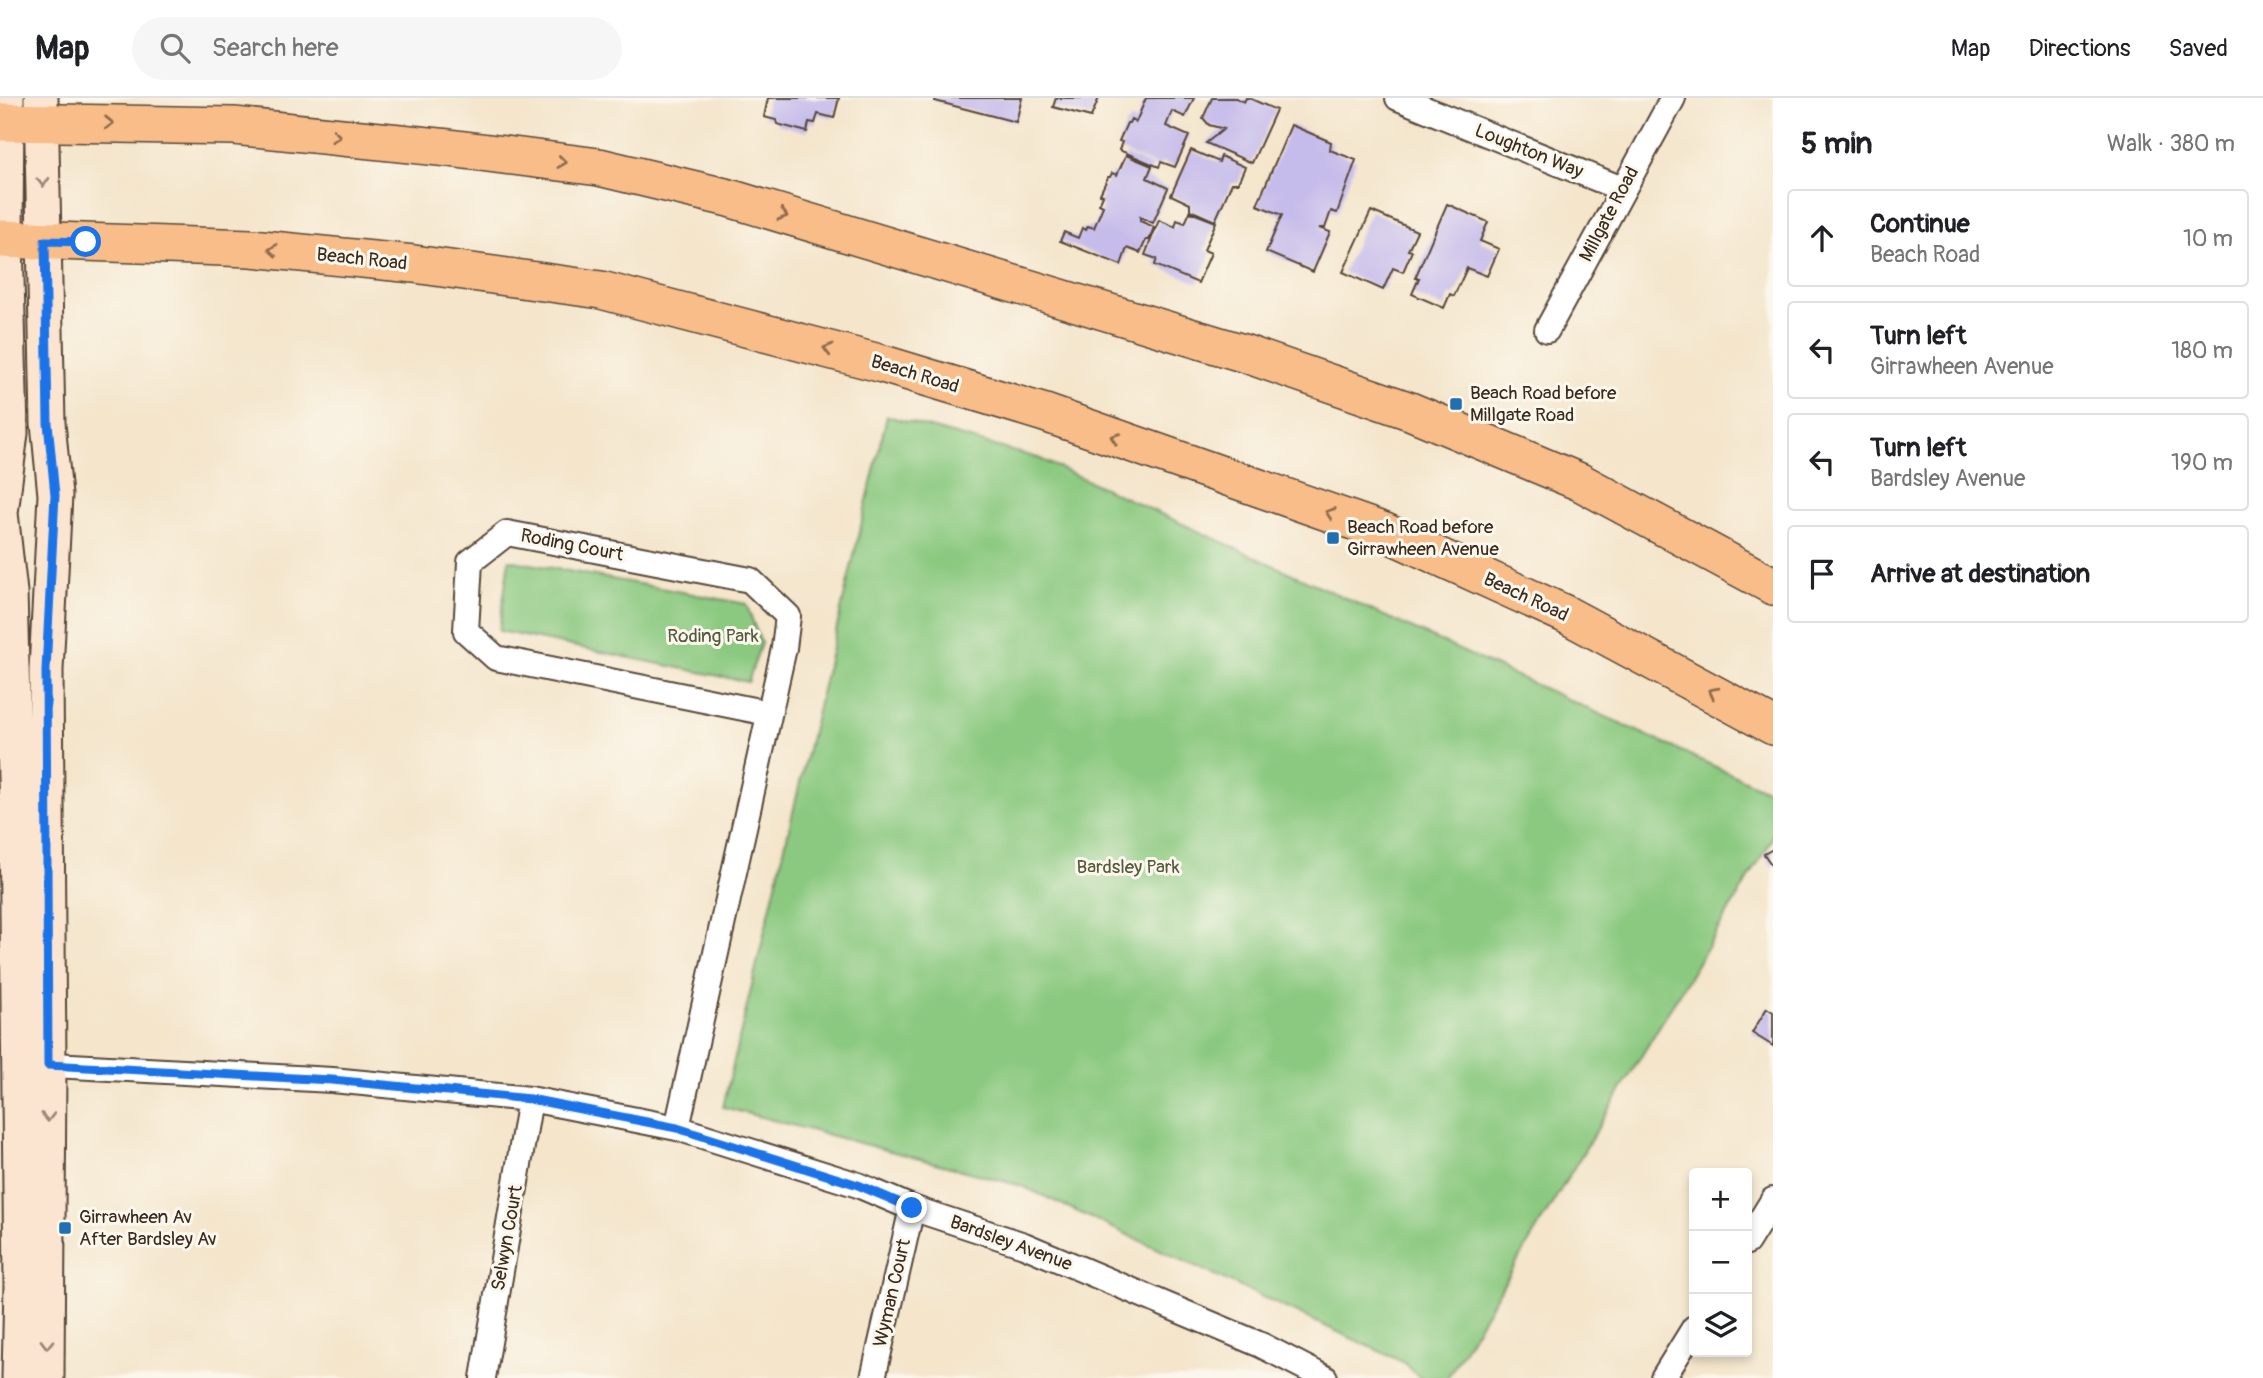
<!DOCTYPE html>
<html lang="en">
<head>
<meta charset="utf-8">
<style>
	:root { --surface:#fff; --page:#f6f6f6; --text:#202124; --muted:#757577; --line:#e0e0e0 }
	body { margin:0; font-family:Pangolin,sans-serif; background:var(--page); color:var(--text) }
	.controls { position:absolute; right:21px; bottom:21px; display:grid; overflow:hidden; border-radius:7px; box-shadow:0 4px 10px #0003 }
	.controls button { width:63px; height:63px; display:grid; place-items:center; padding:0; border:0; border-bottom:2px solid var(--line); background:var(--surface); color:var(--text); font:35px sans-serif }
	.stop { position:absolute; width:21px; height:21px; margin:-16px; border:5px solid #1a73e8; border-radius:50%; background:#fff }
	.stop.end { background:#1a73e8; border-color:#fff; box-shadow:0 2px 7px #0008 }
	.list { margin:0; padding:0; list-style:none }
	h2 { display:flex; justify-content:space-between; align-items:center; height:91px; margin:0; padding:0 28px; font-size:30px }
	h2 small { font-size:23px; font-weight:400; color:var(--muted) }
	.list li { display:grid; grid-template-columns:46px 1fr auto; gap:21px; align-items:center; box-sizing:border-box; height:98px; margin:0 14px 14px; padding:0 14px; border:2px solid var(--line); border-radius:7px }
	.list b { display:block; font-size:26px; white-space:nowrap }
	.list p { margin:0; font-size:23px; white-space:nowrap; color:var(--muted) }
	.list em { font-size:23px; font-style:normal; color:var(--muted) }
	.icon { flex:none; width:38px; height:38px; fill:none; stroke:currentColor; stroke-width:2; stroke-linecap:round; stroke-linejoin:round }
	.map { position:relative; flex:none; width:1773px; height:1280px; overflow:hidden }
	header { display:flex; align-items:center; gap:42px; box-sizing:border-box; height:98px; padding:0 35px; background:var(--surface); border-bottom:2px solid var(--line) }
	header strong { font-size:33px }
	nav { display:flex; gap:38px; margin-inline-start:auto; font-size:24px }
	.search { width:490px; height:63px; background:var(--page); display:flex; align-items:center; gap:18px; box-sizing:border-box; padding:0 24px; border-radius:38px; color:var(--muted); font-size:26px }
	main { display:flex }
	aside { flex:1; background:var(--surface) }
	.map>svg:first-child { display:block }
	.green { fill:#8bc980; stroke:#637a4f; stroke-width:2 }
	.building { fill:#c6bceb }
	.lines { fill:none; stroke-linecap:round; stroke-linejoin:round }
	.minor-casing { stroke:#574638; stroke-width:28 }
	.secondary-casing { stroke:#574638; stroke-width:37 }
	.primary-casing { stroke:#574638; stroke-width:40 }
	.minor { stroke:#fff; stroke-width:24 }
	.secondary { stroke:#fce5d0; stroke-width:33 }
	.primary { stroke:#f8bd89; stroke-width:37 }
	.oneway { stroke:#906c4e }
	.oneway2 { stroke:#9c8877 }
	.route { stroke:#1a73e8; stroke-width:9 }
	.poi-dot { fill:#1f6fb2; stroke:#fbf7ec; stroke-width:2.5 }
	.labels { text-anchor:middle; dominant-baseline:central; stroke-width:6; stroke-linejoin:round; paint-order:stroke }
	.street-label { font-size:19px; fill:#3b2a1e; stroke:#fbf7ec }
	.poi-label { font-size:19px; fill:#3b2a1e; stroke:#fbf7ec; text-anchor:start }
	.park-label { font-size:19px; fill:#535a3b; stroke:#fbf7ec }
</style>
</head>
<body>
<header>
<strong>Map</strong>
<div class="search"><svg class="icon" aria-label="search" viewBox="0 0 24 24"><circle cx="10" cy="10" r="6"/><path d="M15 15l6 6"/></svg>Search here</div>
<nav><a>Map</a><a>Directions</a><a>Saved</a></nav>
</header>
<main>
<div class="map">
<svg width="1773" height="1280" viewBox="0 0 1773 1280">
	<rect width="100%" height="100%" fill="#fbf7ec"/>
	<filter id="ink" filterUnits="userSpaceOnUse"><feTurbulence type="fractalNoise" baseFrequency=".0143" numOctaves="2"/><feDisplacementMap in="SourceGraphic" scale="14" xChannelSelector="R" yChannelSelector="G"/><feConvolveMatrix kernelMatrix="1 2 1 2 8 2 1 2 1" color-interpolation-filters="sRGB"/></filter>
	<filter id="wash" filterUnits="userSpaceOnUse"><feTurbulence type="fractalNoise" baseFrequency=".00686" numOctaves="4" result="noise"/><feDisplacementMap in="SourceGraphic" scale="28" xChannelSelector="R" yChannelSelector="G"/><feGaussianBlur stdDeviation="1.57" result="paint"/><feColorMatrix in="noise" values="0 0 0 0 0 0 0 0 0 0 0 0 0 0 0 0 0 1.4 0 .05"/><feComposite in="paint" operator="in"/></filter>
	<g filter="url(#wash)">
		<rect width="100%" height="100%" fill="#f4e5cb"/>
		<!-- green -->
		<path class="green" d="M887,318L1038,360L1773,695V740L1447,1280H1420L1403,1264L1022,1088L723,1009Z
			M509,462L746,506L761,545L748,584L499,533Z"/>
		<g id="blocks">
			<!-- building -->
			<path class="building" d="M768,0H839L834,20L818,16L815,25L809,24L807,34L777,26L776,22L764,19Z
				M936,0H1022L1016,24L935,3Z
				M1056,0H1099L1091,19L1053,9Z
				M1146,0H1194L1185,19L1172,13L1166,28L1189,38L1175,69L1161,64L1159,69L1119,52L1122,44L1119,43L1127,25H1129L1131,21L1136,24Z
				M1212,0H1236L1244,4L1246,0H1249L1276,12L1252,65L1206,45L1224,31L1209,27L1203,20Z
				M1291,27L1331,44L1330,52L1356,62L1337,115L1331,113L1325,130H1319L1330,134L1313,174L1266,154L1282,117L1257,107Z
				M1191,52L1219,64L1221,58L1245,69L1238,85H1232L1215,123L1190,112V106L1171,97Z
				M1126,57L1152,68L1147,80L1168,90L1153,125L1140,119V123L1154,129L1149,142H1146L1140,155L1127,150L1121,167L1060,143L1064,134L1078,140L1082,130L1086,132L1088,128L1094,130L1103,108L1099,106L1103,97L1100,96L1108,79H1110L1112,75L1117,77Z
				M1447,106L1488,124L1480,143L1499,151L1487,178L1467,170L1454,198L1450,196L1444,210L1412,196L1419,180H1415Z
				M1371,113L1417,133L1408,152L1412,153L1403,174L1393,170L1383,192L1343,174Z
				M1190,114L1216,124L1204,152L1211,155L1198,185L1155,167L1157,161L1145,157L1159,122L1175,129L1177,122L1185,125Z
				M1773,751V769L1764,756Z
				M1767,910L1773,914V948L1752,935Z"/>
		</g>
	</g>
	<g filter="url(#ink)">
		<use href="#blocks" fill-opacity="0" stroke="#574638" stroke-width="2"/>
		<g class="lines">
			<!-- minor casing -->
			<g class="minor-casing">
				<path id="minor" d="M1398,0L1622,91
					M1547,232L1673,0
					M34,966L332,982L530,1001L677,1030L858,1087L912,1110L1024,1147L1261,1247L1325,1280
					M677,1030L784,550L788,518L750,482L507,435L470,464L466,533L496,560L768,615
					M1747,1144L1773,1102
					M483,1280L530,1001
					M873,1280L912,1110
					M1663,1280L1694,1230"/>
			</g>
			<!-- secondary casing -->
			<g class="secondary-casing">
				<path id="secondary" d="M7,0L6,141L11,335L1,415L10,494L16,717L21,1186L19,1280
					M41,0L48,325L55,397L46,572L49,967L47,1280"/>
			</g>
			<!-- primary casing -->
			<g class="primary-casing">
				<path id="primary" d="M0,24L234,28L449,50L599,69L729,100L1246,256L1410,313L1580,384L1773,488
					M0,141L251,150L414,166L601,192L883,266L1045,315L1385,434L1565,516L1773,628"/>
			</g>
			<!-- minor -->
			<use href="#minor" class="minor"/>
			<!-- secondary -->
			<use href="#secondary" class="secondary"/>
			<!-- primary -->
			<use href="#primary" class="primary"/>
		</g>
		<!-- one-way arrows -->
		<defs><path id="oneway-chevron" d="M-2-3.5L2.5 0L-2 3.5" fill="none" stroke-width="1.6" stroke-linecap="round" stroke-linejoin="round" transform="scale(1.75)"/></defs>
		<g class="oneway">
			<use href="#oneway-chevron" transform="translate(109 25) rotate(1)"/>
			<use href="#oneway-chevron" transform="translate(336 38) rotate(6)"/>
			<use href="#oneway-chevron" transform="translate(562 64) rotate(7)"/>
			<use href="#oneway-chevron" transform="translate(783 117) rotate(17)"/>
			<use href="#oneway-chevron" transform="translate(273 152) rotate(-175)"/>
			<use href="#oneway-chevron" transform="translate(828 251) rotate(-165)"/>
			<use href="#oneway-chevron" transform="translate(1115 340) rotate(-161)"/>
			<use href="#oneway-chevron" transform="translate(1330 415) rotate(-161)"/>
			<use href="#oneway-chevron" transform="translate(1713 594) rotate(-152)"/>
		</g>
		<g class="oneway2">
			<use href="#oneway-chevron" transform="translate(43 84) rotate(88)"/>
			<use href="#oneway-chevron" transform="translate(48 1019) rotate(90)"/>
			<use href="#oneway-chevron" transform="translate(47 1246) rotate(91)"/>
		</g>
	</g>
	<g class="lines" filter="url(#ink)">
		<!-- route -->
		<path class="route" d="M86,144L45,143L48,325L55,397L46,572L48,967L332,982L530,1001L677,1030L858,1087L912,1110"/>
	</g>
	<!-- markers -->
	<g class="poi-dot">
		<rect x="1449" y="299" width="14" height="14" rx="3.5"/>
		<rect x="1326" y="433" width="14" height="14" rx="3.5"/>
		<rect x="58" y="1123" width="14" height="14" rx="3.5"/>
	</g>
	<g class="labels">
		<!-- street labels -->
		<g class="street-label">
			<text transform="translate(1529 53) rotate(22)">Loughton Way</text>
			<text transform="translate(1609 116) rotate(-62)">Millgate Road</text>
			<text transform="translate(362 161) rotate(6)">Beach Road</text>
			<text transform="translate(915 276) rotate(17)">Beach Road</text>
			<text transform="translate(572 447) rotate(11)">Roding Court</text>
			<text transform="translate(1526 499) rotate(25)">Beach Road</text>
			<text transform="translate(507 1140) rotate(-80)">Selwyn Court</text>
			<text transform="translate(1011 1145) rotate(20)">Bardsley Avenue</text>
			<text transform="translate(892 1195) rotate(-77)">Wyman Court</text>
		</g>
		<!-- poi labels -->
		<g class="poi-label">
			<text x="1470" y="295">Beach Road before<tspan x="1470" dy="22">Millgate Road</tspan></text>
			<text x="1347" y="429">Beach Road before<tspan x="1347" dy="22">Girrawheen Avenue</tspan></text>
			<text x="79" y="1119">Girrawheen Av<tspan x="79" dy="22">After Bardsley Av</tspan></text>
		</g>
		<!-- park labels -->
		<g class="park-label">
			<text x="713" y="538">Roding Park</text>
			<text x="1128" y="769">Bardsley Park</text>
		</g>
	</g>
</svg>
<div class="controls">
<button>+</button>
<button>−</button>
<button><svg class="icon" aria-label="layers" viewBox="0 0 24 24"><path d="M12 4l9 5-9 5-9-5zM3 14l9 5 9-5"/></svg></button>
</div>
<div class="stop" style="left:86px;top:144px"></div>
<div class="stop end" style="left:912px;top:1110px"></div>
</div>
<aside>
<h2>5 min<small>Walk · 380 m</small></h2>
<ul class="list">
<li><svg class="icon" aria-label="ahead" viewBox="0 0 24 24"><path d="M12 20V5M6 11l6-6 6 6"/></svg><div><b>Continue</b><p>Beach Road</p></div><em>10 m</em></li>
<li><svg class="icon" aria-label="left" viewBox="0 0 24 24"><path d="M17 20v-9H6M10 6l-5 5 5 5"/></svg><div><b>Turn left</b><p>Girrawheen Avenue</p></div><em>180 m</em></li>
<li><svg class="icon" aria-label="left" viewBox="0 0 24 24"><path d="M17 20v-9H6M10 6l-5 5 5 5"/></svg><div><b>Turn left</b><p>Bardsley Avenue</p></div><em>190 m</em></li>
<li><svg class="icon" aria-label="arrive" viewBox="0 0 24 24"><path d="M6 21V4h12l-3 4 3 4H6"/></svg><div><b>Arrive at destination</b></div></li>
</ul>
</aside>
</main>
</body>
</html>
